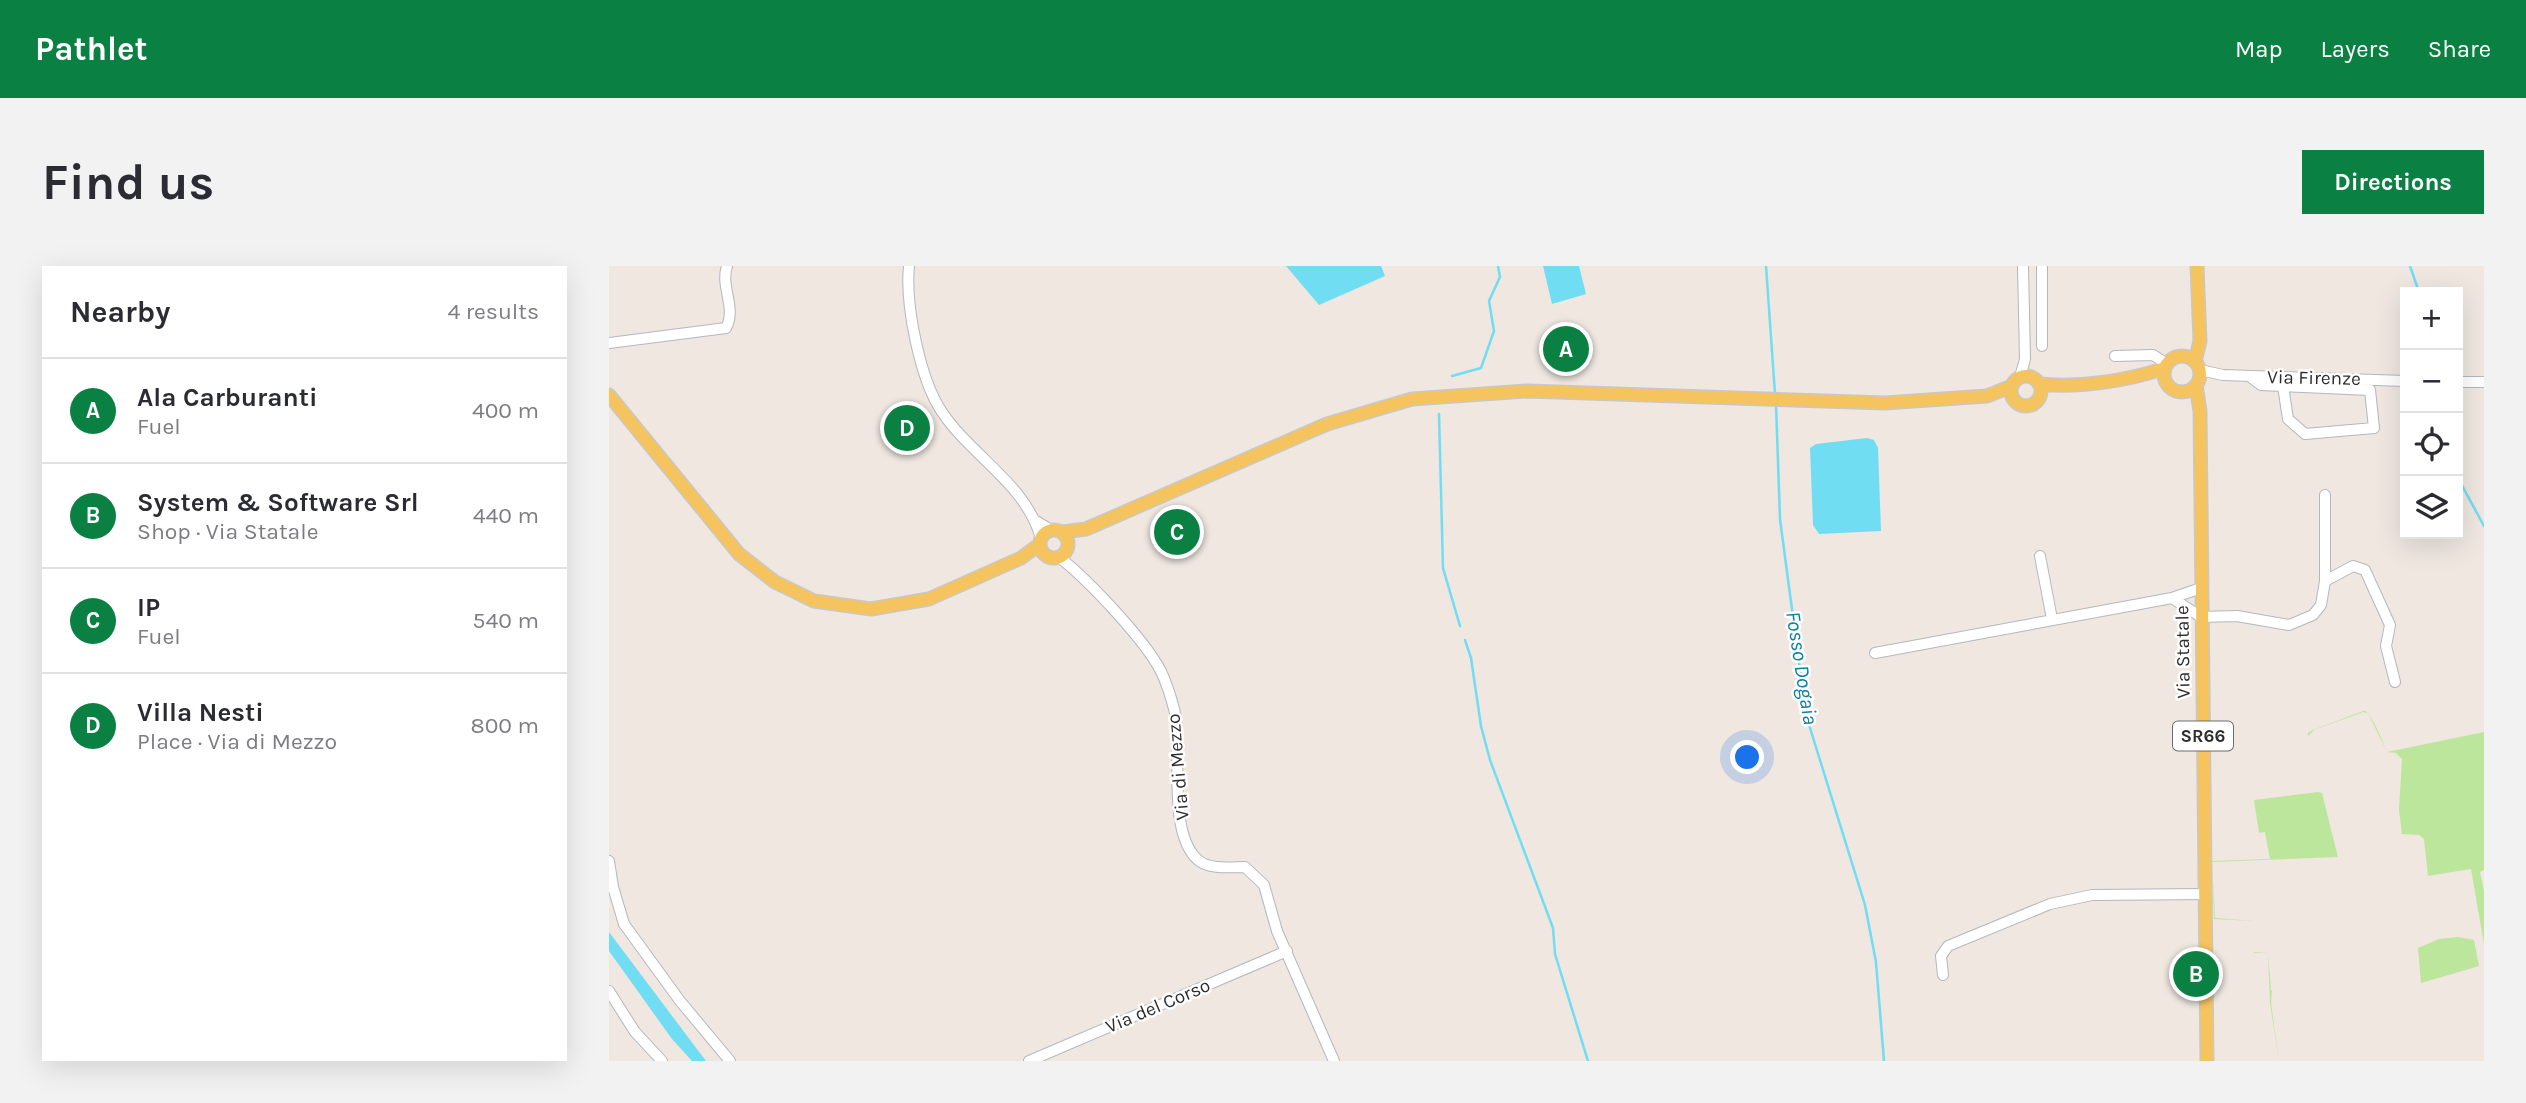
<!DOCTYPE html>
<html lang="en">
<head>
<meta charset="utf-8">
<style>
	:root { --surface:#fff; --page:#f2f2f3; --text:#2b2b33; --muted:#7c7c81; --line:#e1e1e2; --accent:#0b8043 }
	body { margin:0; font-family:Karla,sans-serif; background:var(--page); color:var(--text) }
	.controls { position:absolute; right:21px; top:21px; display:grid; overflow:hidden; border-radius:0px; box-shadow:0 7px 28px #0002 }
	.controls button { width:63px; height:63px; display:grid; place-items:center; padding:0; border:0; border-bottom:2px solid var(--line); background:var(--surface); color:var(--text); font:35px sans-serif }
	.you { position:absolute; left:1139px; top:492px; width:24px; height:24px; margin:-18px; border:5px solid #fff; border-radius:50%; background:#1a73e8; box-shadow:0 0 0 10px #1a73e833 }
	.badge { display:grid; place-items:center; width:46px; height:46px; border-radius:50%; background:var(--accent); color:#fff; font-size:23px; font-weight:700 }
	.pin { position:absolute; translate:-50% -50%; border:4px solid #fff; box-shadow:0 2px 7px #0006 }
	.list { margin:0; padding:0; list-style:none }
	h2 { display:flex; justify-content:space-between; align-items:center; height:91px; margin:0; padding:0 28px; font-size:30px }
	h2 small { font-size:23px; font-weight:400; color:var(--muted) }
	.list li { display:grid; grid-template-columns:46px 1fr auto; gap:21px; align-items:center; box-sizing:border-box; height:105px; padding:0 28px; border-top:2px solid var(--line) }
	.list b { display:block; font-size:26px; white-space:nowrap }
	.list p { margin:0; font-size:23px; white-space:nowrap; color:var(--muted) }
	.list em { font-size:23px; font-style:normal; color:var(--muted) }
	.icon { flex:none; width:38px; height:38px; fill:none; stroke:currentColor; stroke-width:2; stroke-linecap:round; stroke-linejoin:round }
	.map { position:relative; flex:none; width:1875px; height:795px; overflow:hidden; border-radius:0px }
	header { display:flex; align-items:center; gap:42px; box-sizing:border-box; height:98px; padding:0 35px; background:var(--accent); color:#fff }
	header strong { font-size:33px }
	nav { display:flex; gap:38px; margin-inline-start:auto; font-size:24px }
	.intro { display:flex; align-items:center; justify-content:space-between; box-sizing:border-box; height:168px; padding:0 42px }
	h1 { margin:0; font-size:49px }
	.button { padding:18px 32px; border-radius:0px; background:var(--accent); color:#fff; font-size:24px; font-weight:700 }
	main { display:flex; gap:42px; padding:0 42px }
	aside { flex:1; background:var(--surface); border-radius:0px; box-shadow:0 7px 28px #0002 }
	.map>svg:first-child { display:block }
	.green { fill:#bce69b }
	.water { fill:#71ddf3 }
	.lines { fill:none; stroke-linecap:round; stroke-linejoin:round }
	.stream { stroke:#71ddf3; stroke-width:2.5 }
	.minor-casing { stroke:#b3b7c1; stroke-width:12 }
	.major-casing { stroke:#c8c8c8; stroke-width:15 }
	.minor { stroke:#fff; stroke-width:10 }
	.major { stroke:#f5c45e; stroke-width:12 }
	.labels { text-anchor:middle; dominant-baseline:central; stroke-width:5; stroke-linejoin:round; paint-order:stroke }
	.shield { fill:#fff; stroke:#6c6c6c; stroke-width:2 }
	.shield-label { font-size:18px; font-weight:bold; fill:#2d2d2d }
	.street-label { font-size:19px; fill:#2d2d2d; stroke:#fff }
	.water-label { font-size:21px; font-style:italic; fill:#097fa5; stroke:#fff }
</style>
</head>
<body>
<header>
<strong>Pathlet</strong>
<nav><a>Map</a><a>Layers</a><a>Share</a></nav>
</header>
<div class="intro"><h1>Find us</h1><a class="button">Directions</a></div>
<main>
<aside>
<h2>Nearby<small>4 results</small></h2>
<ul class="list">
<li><span class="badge">A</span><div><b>Ala Carburanti</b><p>Fuel</p></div><em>400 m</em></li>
<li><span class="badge">B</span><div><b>System &amp; Software Srl</b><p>Shop · Via Statale</p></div><em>440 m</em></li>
<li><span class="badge">C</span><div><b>IP</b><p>Fuel</p></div><em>540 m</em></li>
<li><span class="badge">D</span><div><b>Villa Nesti</b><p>Place · Via di Mezzo</p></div><em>800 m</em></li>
</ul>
</aside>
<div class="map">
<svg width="1875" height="795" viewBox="0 0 1875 795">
	<rect width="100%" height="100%" fill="#efe7e0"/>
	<!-- green -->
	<path class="green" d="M1757,445C1767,457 1772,472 1778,486L1875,466V604L1871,606L1875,625V678L1862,603L1819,610L1815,573L1810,569L1793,568L1790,544L1793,493L1787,487L1778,486L1759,447L1754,446L1705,464L1699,470L1709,526L1713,527L1729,591L1603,596L1606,652L1645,655V686L1659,687L1662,724L1663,725L1662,737L1670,795L1661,737L1659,687H1645V655L1605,653L1603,595L1661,593L1656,566L1650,567L1645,534L1709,526L1699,470V467L1704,464L1754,445Z
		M1849,671L1865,674L1870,700L1812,717L1809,682L1830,673Z"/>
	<!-- water -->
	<path class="water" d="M677,0H772L776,10L710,39Z
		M934,0H970L977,28L943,38Z
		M1258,172L1265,174L1269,182L1272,265L1210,268L1204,259L1201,182L1207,178Z
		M0,666L97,795H83L63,773L0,685Z"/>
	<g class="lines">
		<!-- stream -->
		<path class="stream" d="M1157,0L1166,128
			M1801,0L1810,26
			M843,110L872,102L885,65L880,35L891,11L889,0
			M1167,138L1171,253L1197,449L1256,639L1267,696L1275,795
			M830,148L834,302L851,360
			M1849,212L1875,260
			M856,374L862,392L872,460L881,494L944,662L946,688L979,795"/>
		<!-- minor casing -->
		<g class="minor-casing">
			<path id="minor" d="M300,0C296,38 311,114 333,146C363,191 416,217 432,272
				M1433,0V80
				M0,77L117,62C128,42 111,21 118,0
				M1506,90L1544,89L1558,98
				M1591,104L1614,109L1796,115
				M1640,110L1652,119L1761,124L1765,162L1696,168L1679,153L1674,120
				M1411,111L1416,93L1414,0
				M1849,116H1875
				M427,255L442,264
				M1431,290L1443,353
				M450,291C478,313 542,379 555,412C560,425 565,439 567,453C572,490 559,568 589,594C601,604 622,601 636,601L655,619L668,665L725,795
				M1716,315L1744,300L1756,304L1781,359L1777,380L1786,416
				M1563,332L1592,351L1628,350L1680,359L1704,349L1712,339L1716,315V229
				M1266,387L1563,332L1592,322
				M0,595L4,621L15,658L71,735L121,795
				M1334,709L1332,690L1339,680L1441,638L1483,629L1596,628
				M0,725L26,766L53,795
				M420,795L678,685"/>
		</g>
		<!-- major casing -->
		<g class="major-casing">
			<path id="major" d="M1555 108a18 18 0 1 1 36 0a18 18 0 1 1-36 0Z
				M1586,96L1591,75L1588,0
				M1402 125a15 15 0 1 1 30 0a15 15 0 1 1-30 0Z
				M1430,118C1470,122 1518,115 1556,102
				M1587,119L1591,145L1598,795
				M0,129L130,288L166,316L205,335L262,343L320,333L412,292L431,278
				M431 278a14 14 0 1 1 28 0a14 14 0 1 1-28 0Z
				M454,266L477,263L718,158L803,133L918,125L1276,137L1378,130L1403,120"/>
		</g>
		<!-- minor -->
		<use href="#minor" class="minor"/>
		<!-- major -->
		<use href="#major" class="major"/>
	</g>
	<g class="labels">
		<!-- shield labels -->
		<rect class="shield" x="1564" y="455.5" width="60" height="29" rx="5"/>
		<g class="shield-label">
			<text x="1594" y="470">SR66</text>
		</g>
		<!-- street labels -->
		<g class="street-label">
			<text transform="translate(1705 112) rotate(1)">Via Firenze</text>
			<text transform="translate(1574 386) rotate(-91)">Via Statale</text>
			<text transform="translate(569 501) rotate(-95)">Via di Mezzo</text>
			<text transform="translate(549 740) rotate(-23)">Via del Corso</text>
		</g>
		<!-- water labels -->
		<g class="water-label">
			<text transform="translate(1193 402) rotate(81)">Fosso Dogaia</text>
		</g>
	</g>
</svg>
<div class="controls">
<button>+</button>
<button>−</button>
<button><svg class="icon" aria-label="locate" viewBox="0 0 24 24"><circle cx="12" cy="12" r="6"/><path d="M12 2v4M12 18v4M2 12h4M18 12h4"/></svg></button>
<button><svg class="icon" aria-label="layers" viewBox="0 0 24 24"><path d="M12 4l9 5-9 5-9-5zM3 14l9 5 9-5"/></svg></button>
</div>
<div class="you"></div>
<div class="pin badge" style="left:957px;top:83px">A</div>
<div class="pin badge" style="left:1587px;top:708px">B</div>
<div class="pin badge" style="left:568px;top:266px">C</div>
<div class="pin badge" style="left:298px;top:162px">D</div>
</div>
</main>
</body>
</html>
